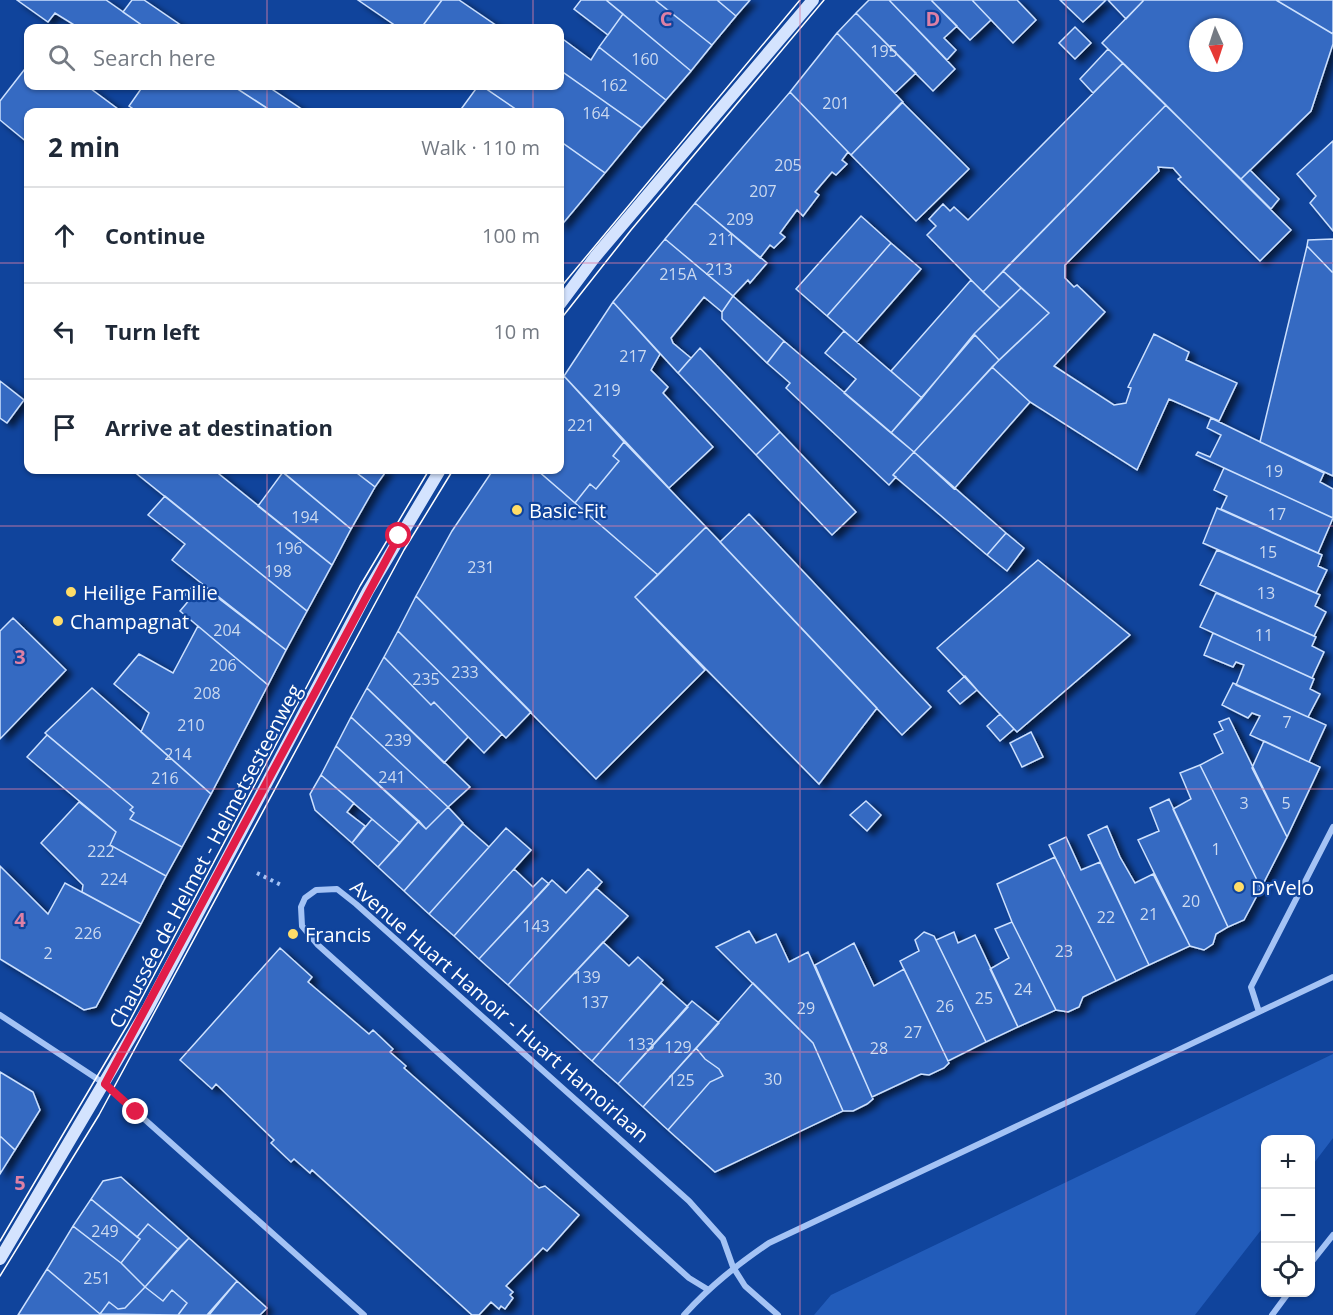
<!DOCTYPE html>
<html lang="en">
<head>
<meta charset="utf-8">
<style>
	:root { --surface:#fff; --page:#f2f2f3; --text:#1f2937; --muted:#747a83; --line:#e0e1e3 }
	body { margin:0; font-family:"Open Sans",sans-serif; background:var(--page); color:var(--text) }
	.controls { position:absolute; right:18px; bottom:18px; display:grid; overflow:hidden; border-radius:12px; box-shadow:0 2px 4px #0004 }
	.controls button { width:54px; height:54px; display:grid; place-items:center; padding:0; border:0; border-bottom:2px solid var(--line); background:var(--surface); color:var(--text); font:30px sans-serif }
	.compass { position:absolute; left:1189px; top:18px; width:54px; height:54px; border-radius:50%; background:var(--surface); box-shadow:0 2px 4px #0004; rotate:177deg }
	.stop { position:absolute; width:18px; height:18px; margin:-14px; border:4px solid #e11d48; border-radius:50%; background:#fff }
	.stop.end { background:#e11d48; border-color:#fff; box-shadow:0 2px 6px #0008 }
	.list { margin:0; padding:0; list-style:none }
	h2 { display:flex; justify-content:space-between; align-items:center; height:78px; margin:0; padding:0 24px; font-size:26px }
	h2 small { font-size:20px; font-weight:400; color:var(--muted) }
	.list li { display:grid; grid-template-columns:39px 1fr auto; gap:18px; align-items:center; box-sizing:border-box; height:96px; padding:0 24px; border-top:2px solid var(--line) }
	.list b { display:block; font-size:22px; white-space:nowrap }
	.list em { font-size:20px; font-style:normal; color:var(--muted) }
	.icon { flex:none; width:33px; height:33px; fill:none; stroke:currentColor; stroke-width:2; stroke-linecap:round; stroke-linejoin:round }
	.map { position:relative; flex:none; width:1333px; height:1315px; overflow:hidden }
	.search { position:absolute; background:var(--surface); box-shadow:0 2px 4px #0004; left:24px; top:24px; width:540px; height:66px; display:flex; align-items:center; gap:15px; box-sizing:border-box; padding:0 21px; border-radius:12px; color:var(--muted); font-size:22px }
	.panel { position:absolute; background:var(--surface); box-shadow:0 2px 4px #0004; left:24px; top:108px; width:540px; height:366px; border-radius:12px }
	.map>svg:first-child { display:block }
	.green { fill:#225cba }
	.building { fill:#346ac2; stroke:#cce0fe; stroke-width:1.5; fill-rule:evenodd; filter:url(#shadow) }
	.lines { fill:none; stroke-linecap:round; stroke-linejoin:round }
	.path { stroke:#a4c3f5; stroke-width:4; stroke-dasharray:3 4.5; stroke-linecap:butt }
	.street { stroke:#a4c3f5; stroke-width:6 }
	.secondary { stroke:#d4e3fe; stroke-width:12 }
	.tram { stroke:#fff; stroke-width:1.5 }
	.route { stroke:#e11d48; stroke-width:8 }
	.grid { fill:none; stroke:#dd80a5; stroke-width:1.5; stroke-opacity:0.55 }
	.poi-dot { fill:#ffdd68; stroke:#10449c; stroke-width:2 }
	.labels { text-anchor:middle; dominant-baseline:central; stroke-width:4.5; stroke-linejoin:round; paint-order:stroke }
	.number-label { font-size:16px; fill:#ccdaf0 }
	.poi-label { font-size:20px; fill:#fff; stroke:#10449c; text-anchor:start }
	.street-label { font-size:20px; fill:#fff; stroke:#10449c }
	.grid-label { font-size:20px; text-anchor:middle; font-weight:bold; fill:#dd80a5; stroke:#10449c; stroke-width:4.5; stroke-linejoin:round; paint-order:stroke }
</style>
</head>
<body>
<div class="map">
<svg width="1333" height="1315" viewBox="0 0 1333 1315">
	<defs>
		<filter id="shadow"><feDropShadow dx="6" dy="4" stdDeviation="3" flood-color="#0009"/></filter>
	</defs>
	<rect width="100%" height="100%" fill="#10449c"/>
	<!-- green -->
	<path class="green" d="M1333,1054V1138L1311,1167L1310,1140H1266L1265,1225L1195,1315H814L831,1295Z"/>
	<!-- building -->
	<path class="building" d="M17,0H106L146,28H79L55,13L48,22Z
		M132,0H144L185,28H146L123,12Z
		M358,0H442L421,28H399Z
		M442,0H459L500,28H421Z
		M581,0H606L623,14L608,35L574,9Z
		M606,0H655L712,45L691,71Z
		M655,0H717L736,16L712,45Z
		M717,0H750L736,16Z
		M869,0H889L955,69L933,91L856,13Z
		M889,0H931L957,26L944,38L956,50L947,60Z
		M931,0H972L991,20L970,40Z
		M972,0H1017L1036,20L1013,43Z
		M1060,0H1106L1083,22Z
		M1108,0H1144L1126,19Z
		M1144,0H1276L1333,34V44L1311,111L1241,179L1102,43ZM1198,27H1234V63H1198Z
		M1276,0H1333V34Z
		M856,13L916,73L895,93L837,33Z
		M623,14L691,71L666,100L599,47Z
		M1075,27L1091,43L1075,59L1059,43Z
		M837,33L903,102L851,155L790,92Z
		M560,37L591,60L599,47L666,100L642,128L560,70Z
		M1108,49L1123,63L1093,93L1080,79Z
		M1123,63L1166,105L983,292L927,235L936,226L929,219L943,204L950,211L954,207L968,220Z
		M28,65V86H87L122,112H28V143L0,120V101Z
		M560,70L642,128L605,173L560,141V112H520L482,86H560Z
		M143,86H233L273,112H138L129,106Z
		M233,86H267L306,112H273Z
		M478,86H482L520,112H459Z
		M790,92L848,152L842,160L847,164L836,175L832,172L815,192L819,195L803,216L797,210L780,233L785,237L774,248L770,245L760,258L695,203Z
		M902,102L969,169L916,221L851,155Z
		M1166,105L1291,230L1260,261L1178,179L1181,177L1173,168L1158,167L1159,171L1065,265V278L1074,287L1077,285L1105,312L1054,366L1114,405L1126,403L1131,388L1128,387L1154,334L1189,352L1186,360L1237,383L1219,421L1169,399L1137,470L1030,402L992,367L1049,313L1003,271Z
		M560,141L605,173L560,227Z
		M1333,141V231L1310,203L1316,196L1297,174Z
		M1250,170L1279,199L1271,209L1241,179Z
		M695,203L767,263L750,283L748,280L733,296L665,239Z
		M861,216L891,243L827,316L796,289Z
		M665,239L733,296L722,312L704,297L671,338L673,343L691,358L678,373L613,302Z
		M1333,239V273L1307,246L1308,240Z
		M891,243L921,269L857,342L827,316Z
		M1307,246L1333,273V476L1260,442Z
		M1003,271L1021,288L1000,308L983,292Z
		M971,280L1000,308L974,334L922,398L891,371Z
		M1021,288L1049,313L999,360L974,334Z
		M733,296L784,341L767,363L722,319V312Z
		M613,302L660,354L651,370L668,387L663,393L713,447L669,488L564,376Z
		M844,331L922,398L891,433L844,393L856,379L825,353Z
		M975,335L999,360L914,452L891,433Z
		M784,341L914,452L893,475L896,477L889,485L786,388L790,383L767,363Z
		M700,348L780,432L756,455L678,373Z
		M992,367L1030,402L954,489L914,452Z
		M564,376L624,442L613,456L619,461L596,489L590,484L575,503L537,470H560V382Z
		M0,381L24,400L7,423L0,418Z
		M1211,418L1324,473L1320,482L1333,489V518L1196,455L1198,452L1210,457L1221,435L1207,428Z
		M780,432L856,512L832,535L756,455Z
		M624,442L706,527L658,575L575,503L590,484L596,489L619,461L613,456Z
		M914,452L1006,533L987,555L893,475Z
		M1224,468L1333,518L1318,553L1221,509L1227,496L1214,490Z
		M132,470H214L332,565L307,611Z
		M280,470H353L375,487L351,529Z
		M353,470H387L375,487Z
		M493,470H537L658,575L635,597L705,670L596,779L416,596L452,531Z
		M283,472L351,529L332,565L258,506Z
		M165,496L307,611L286,650L172,560L185,544L148,515Z
		M1217,508L1322,555L1318,566L1327,570L1316,593L1203,543Z
		M749,514L931,707L902,735L720,542Z
		M706,527L877,708L819,784L635,597Z
		M1006,533L1024,548L1007,571L987,555Z
		M1217,550L1320,595L1315,606L1326,612L1314,636L1200,585Z
		M1038,560L1130,635L1017,732L937,648Z
		M194,585L203,591L205,588L286,650L268,685L180,611L191,598L185,595Z
		M1216,593L1316,637L1312,646L1324,652L1312,678L1200,627Z
		M416,596L531,712L506,738L398,631Z
		M13,618L66,670L0,739V631Z
		M198,626L268,685L211,794L141,732L149,713L114,684L139,654L173,673Z
		M398,631L502,734L484,753L434,702L431,705L384,657Z
		M1213,633L1314,679L1310,689L1320,694L1308,717L1236,685L1244,665L1236,662L1233,667L1204,655Z
		M384,657L431,705L434,702L468,737L444,763L367,688Z
		M965,676L977,690L960,704L948,691Z
		M1233,683L1326,725L1309,762L1250,735L1260,716L1252,713L1248,718L1222,705Z
		M92,688L211,794L182,847L130,819L134,813L130,810L133,807L45,733Z
		M367,688L470,787L448,807L351,717Z
		M1000,714L1014,729L1000,741L987,726Z
		M351,717L448,807L426,829L336,746Z
		M1229,718L1287,837L1261,888L1200,765L1223,753L1214,734L1223,730L1219,722Z
		M1031,732L1043,757L1022,767L1010,743Z
		M47,735L133,807L130,810L134,813L130,819L182,847L166,876L110,845L116,832L27,757Z
		M1264,741L1320,767L1287,837L1252,768Z
		M336,746L419,821L400,843L321,775Z
		M1200,765L1261,888L1244,920L1228,927L1173,809L1191,799L1180,773Z
		M321,775L354,803L347,812L365,826L352,843L315,810L310,794Z
		M1169,799L1228,927L1216,934L1213,944L1204,950L1190,946L1138,840L1159,831L1150,808Z
		M866,801L881,815L867,831L850,815Z
		M79,802L116,832L110,845L166,876L141,924L82,892L83,885L41,843Z
		M448,807L463,823L404,891L378,867L419,821L426,829Z
		M372,819L400,843L378,867L352,843Z
		M463,824L489,847L429,914L404,891Z
		M1107,826L1120,857L1135,883L1153,874L1190,946L1149,965L1088,835Z
		M506,828L531,850L454,936L429,914Z
		M1066,837L1081,870L1100,862L1149,965L1116,981L1049,845Z
		M1055,857L1116,981L1083,997L1079,1007L1068,1012L1056,1010L1012,922L997,884Z
		M0,866L48,914L65,883L141,924L96,1007L84,1010L0,959Z
		M514,869L533,887L542,878L549,884L479,959L454,936Z
		M588,869L602,882L508,985L479,959L552,880L566,893Z
		M596,888L628,916L538,1012L508,985Z
		M1012,922L1056,1010L1018,1027L990,969L1009,958L995,929Z
		M749,931L756,943L776,934L789,962L808,952L873,1099L867,1104L853,1111H843L813,1043L716,947Z
		M924,932L934,936L986,1042L948,1061L900,961L919,951L915,940Z
		M954,932L958,943L975,935L1018,1027L986,1042L936,940Z
		M603,942L629,966L638,957L663,980L592,1061L538,1012Z
		M854,943L874,986L904,969L949,1063L944,1068L929,1075L921,1074L872,1097L815,965Z
		M280,948L312,977L308,982L369,1034L373,1030L393,1049L390,1052L406,1066L404,1068L539,1188L545,1186L579,1215L547,1251L543,1248L506,1286L513,1292L510,1295L513,1298L505,1309L501,1306L499,1309L491,1302L479,1315H472L312,1170L310,1173L294,1159L291,1162L271,1143L274,1140L216,1084L212,1089L180,1060Z
		M661,983L688,1007L618,1084L592,1061Z
		M753,983L813,1043L843,1111L715,1172L668,1130L710,1082L723,1076L719,1069L705,1059L696,1048Z
		M692,1001L719,1023L643,1107L618,1084Z
		M696,1048L705,1059L719,1069L723,1076L710,1082L668,1130L643,1107Z
		M0,1072L33,1092L40,1110L15,1150L0,1136Z
		M0,1136L15,1150L0,1174Z
		M121,1177L189,1238L178,1249L148,1224L137,1237L91,1199L103,1181Z
		M91,1199L140,1239L121,1263L73,1226Z
		M148,1224L178,1249L145,1287L121,1263L140,1239L137,1237Z
		M73,1226L121,1263L145,1287L125,1308L118,1309L109,1302L100,1314L47,1269Z
		M189,1238L237,1281L207,1315H178L187,1303L172,1290L163,1301L145,1287Z
		M47,1269L100,1314L101,1315H18Z
		M237,1281L267,1308L260,1315H209Z
		M145,1287L163,1301L172,1290L187,1303L178,1315L100,1314L109,1302L118,1309L125,1308Z"/>
	<g class="lines">
		<!-- path -->
		<path class="path" d="M257,873L283,886"/>
		<!-- street -->
		<path class="street" d="M1259,1012L1251,987L1333,827
			M0,1015L105,1084L364,1315
			M1310,1264L1333,1235
			M707,1289L689,1278L318,945L302,926L301,907L305,898L316,890L337,889L356,904L689,1201L723,1239L733,1267L745,1286L778,1315
			M684,1315C710,1286 737,1265 769,1243L1333,977
			M1272,1315L1289,1292"/>
		<!-- secondary -->
		<path class="secondary" d="M560,304L595,257L813,0
			M0,1259L148,1008L368,591L440,470"/>
		<!-- tram -->
		<path class="tram" d="M560,288L800,0
			M560,320L631,230L824,0
			M0,1241L128,1024L360,586L429,470
			M0,1276L99,1115L404,550L453,470"/>
	</g>
	<g class="lines">
		<!-- route -->
		<path class="route" d="M136,1112L105,1084L399,536"/>
	</g>
	<!-- grid -->
	<path class="grid" d="M267,0V28M533,0V28M800,0V1315M1066,0V1315M267,86V112M533,86V112M0,263H28M560,263H1333M267,470V1315M533,470V1315M0,526H1333M0,789H1333M0,1052H1333"/>
	<!-- markers -->
	<g class="poi-dot">
		<circle cx="517" cy="510" r="6"/>
		<circle cx="71" cy="592" r="6"/>
		<circle cx="58" cy="621" r="6"/>
		<circle cx="1239" cy="887" r="6"/>
		<circle cx="293" cy="934" r="6"/>
	</g>
	<g class="labels">
		<!-- number labels -->
		<g class="number-label">
			<text x="884" y="51">195</text>
			<text x="645" y="59">160</text>
			<text x="614" y="85">162</text>
			<text x="836" y="103">201</text>
			<text x="596" y="113">164</text>
			<text x="788" y="165">205</text>
			<text x="763" y="191">207</text>
			<text x="740" y="219">209</text>
			<text x="722" y="239">211</text>
			<text x="719" y="269">213</text>
			<text x="678" y="274">215A</text>
			<text x="633" y="356">217</text>
			<text x="607" y="390">219</text>
			<text x="581" y="425">221</text>
			<text x="1274" y="471">19</text>
			<text x="1277" y="514">17</text>
			<text x="305" y="517">194</text>
			<text x="289" y="548">196</text>
			<text x="1268" y="552">15</text>
			<text x="481" y="567">231</text>
			<text x="278" y="571">198</text>
			<text x="1266" y="593">13</text>
			<text x="227" y="630">204</text>
			<text x="1264" y="635">11</text>
			<text x="223" y="665">206</text>
			<text x="465" y="672">233</text>
			<text x="426" y="679">235</text>
			<text x="207" y="693">208</text>
			<text x="1287" y="722">7</text>
			<text x="191" y="725">210</text>
			<text x="398" y="740">239</text>
			<text x="178" y="754">214</text>
			<text x="392" y="777">241</text>
			<text x="165" y="778">216</text>
			<text x="1244" y="803">3</text>
			<text x="1286" y="803">5</text>
			<text x="1216" y="849">1</text>
			<text x="101" y="851">222</text>
			<text x="114" y="879">224</text>
			<text x="1191" y="901">20</text>
			<text x="1149" y="914">21</text>
			<text x="1106" y="917">22</text>
			<text x="536" y="926">143</text>
			<text x="88" y="933">226</text>
			<text x="1064" y="951">23</text>
			<text x="48" y="953">2</text>
			<text x="587" y="977">139</text>
			<text x="1023" y="989">24</text>
			<text x="984" y="998">25</text>
			<text x="595" y="1002">137</text>
			<text x="945" y="1006">26</text>
			<text x="806" y="1008">29</text>
			<text x="913" y="1032">27</text>
			<text x="641" y="1044">133</text>
			<text x="678" y="1047">129</text>
			<text x="879" y="1048">28</text>
			<text x="773" y="1079">30</text>
			<text x="681" y="1080">125</text>
			<text x="105" y="1231">249</text>
			<text x="97" y="1278">251</text>
		</g>
		<!-- poi labels -->
		<g class="poi-label">
			<text x="529" y="510">Basic-Fit</text>
			<text x="83" y="592">Heilige Familie</text>
			<text x="70" y="621">Champagnat</text>
			<text x="1251" y="887">DrVelo</text>
			<text x="305" y="934">Francis</text>
		</g>
		<!-- street labels -->
		<g class="street-label">
			<text transform="translate(205 856) rotate(-62)">Chaussée de Helmet - Helmetsesteenweg</text>
			<text transform="translate(500 1011) rotate(41)">Avenue Huart Hamoir - Huart Hamoirlaan</text>
		</g>
	</g>
	<g class="grid-label">
		<text x="666" y="26">C</text>
		<text x="933" y="26">D</text>
		<text x="20" y="664">3</text>
		<text x="20" y="927">4</text>
		<text x="20" y="1190">5</text>
	</g>
</svg>
<div class="controls">
<button>+</button>
<button>−</button>
<button><svg class="icon" aria-label="locate" viewBox="0 0 24 24"><circle cx="12" cy="12" r="6"/><path d="M12 2v4M12 18v4M2 12h4M18 12h4"/></svg></button>
</div>
<svg class="compass" viewBox="-18 -18 36 36"><path d="M0-13l5 13h-10z" fill="#e53935"/><path d="M0 13l5-13h-10z" fill="#747a83"/></svg>
<div class="stop" style="left:399px;top:536px"></div>
<div class="stop end" style="left:136px;top:1112px"></div>
<div class="search"><svg class="icon" aria-label="search" viewBox="0 0 24 24"><circle cx="10" cy="10" r="6"/><path d="M15 15l6 6"/></svg>Search here</div>
<section class="panel">
<h2>2 min<small>Walk · 110 m</small></h2>
<ul class="list">
<li><svg class="icon" aria-label="ahead" viewBox="0 0 24 24"><path d="M12 20V5M6 11l6-6 6 6"/></svg><div><b>Continue</b></div><em>100 m</em></li>
<li><svg class="icon" aria-label="left" viewBox="0 0 24 24"><path d="M17 20v-9H6M10 6l-5 5 5 5"/></svg><div><b>Turn left</b></div><em>10 m</em></li>
<li><svg class="icon" aria-label="arrive" viewBox="0 0 24 24"><path d="M6 21V4h12l-3 4 3 4H6"/></svg><div><b>Arrive at destination</b></div></li>
</ul>
</section>
</div>
</body>
</html>
